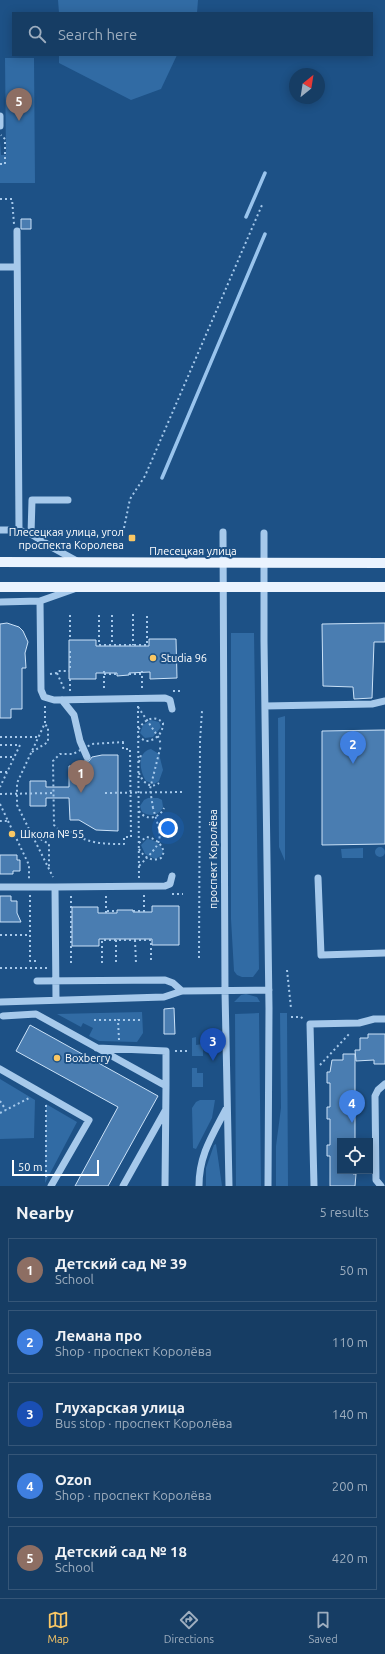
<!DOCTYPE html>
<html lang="en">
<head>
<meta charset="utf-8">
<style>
	:root { --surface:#163d64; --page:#23486d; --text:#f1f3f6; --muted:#9eaebf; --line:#355678; --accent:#fac764 }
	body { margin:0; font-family:Ubuntu,sans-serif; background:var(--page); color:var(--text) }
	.controls { position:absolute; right:12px; bottom:12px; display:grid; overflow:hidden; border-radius:0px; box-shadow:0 2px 10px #0003 }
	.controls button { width:36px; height:36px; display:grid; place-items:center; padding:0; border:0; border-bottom:1px solid var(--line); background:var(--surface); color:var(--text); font:20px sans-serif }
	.compass { position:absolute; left:289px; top:68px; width:36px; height:36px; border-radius:50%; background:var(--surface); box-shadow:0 2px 10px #0003; rotate:30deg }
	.scale { position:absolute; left:12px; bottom:10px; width:87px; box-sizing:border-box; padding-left:4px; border:2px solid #fff; border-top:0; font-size:11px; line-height:14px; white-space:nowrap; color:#fff; -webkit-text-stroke:3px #1d5186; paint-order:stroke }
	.you { position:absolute; left:168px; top:828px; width:14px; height:14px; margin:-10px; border:3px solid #fff; border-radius:50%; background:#1a73e8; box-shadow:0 0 0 6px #1a73e833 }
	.badge { display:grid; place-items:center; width:26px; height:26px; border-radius:50%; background:var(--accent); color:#fff; font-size:13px; font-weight:700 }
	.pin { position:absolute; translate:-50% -33px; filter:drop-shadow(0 1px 2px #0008) }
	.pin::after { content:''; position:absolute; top:21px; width:14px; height:12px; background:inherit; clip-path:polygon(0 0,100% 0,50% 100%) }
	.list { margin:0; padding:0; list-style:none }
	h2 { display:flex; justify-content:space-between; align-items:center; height:52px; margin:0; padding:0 16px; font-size:17px }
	h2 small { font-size:13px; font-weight:400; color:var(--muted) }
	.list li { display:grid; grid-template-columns:26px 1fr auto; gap:12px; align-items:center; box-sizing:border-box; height:64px; margin:0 8px 8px; padding:0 8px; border:1px solid var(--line); border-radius:0px }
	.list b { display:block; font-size:15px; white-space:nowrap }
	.list p { margin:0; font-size:13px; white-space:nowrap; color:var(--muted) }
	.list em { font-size:13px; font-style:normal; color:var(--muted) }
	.icon { flex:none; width:22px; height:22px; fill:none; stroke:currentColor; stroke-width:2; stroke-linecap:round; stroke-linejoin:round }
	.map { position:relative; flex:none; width:385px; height:1186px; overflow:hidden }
	.search { position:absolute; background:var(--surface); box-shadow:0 2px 10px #0003; left:12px; right:12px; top:12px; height:44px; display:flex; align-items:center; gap:10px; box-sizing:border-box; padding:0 14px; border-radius:0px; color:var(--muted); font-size:15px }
	.sheet { height:412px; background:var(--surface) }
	nav { display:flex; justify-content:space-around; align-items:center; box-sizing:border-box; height:56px; border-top:1px solid var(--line); background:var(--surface); font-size:11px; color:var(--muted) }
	nav a { display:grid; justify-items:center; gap:2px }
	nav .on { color:var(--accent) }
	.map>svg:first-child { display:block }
	.green { fill:#316ba4 }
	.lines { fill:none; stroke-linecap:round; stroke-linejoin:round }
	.stream { stroke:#99c4ed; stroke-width:3.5 }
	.building { fill:#4a7db1; stroke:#cbe2f8 }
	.path { stroke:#a6c9eb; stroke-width:2; stroke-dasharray:2 3; stroke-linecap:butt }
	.minor { stroke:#a6c9eb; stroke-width:7 }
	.major { stroke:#eaf3fe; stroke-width:10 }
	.path-bridge { stroke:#a6c9eb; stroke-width:2; stroke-dasharray:2 3; stroke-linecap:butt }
	.poi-dot { fill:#fac764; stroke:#1d5186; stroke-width:1.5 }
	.labels { text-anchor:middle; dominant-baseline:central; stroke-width:4; stroke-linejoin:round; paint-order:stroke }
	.poi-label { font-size:11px; fill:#fff; stroke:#1d5186; text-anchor:start }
	.street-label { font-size:11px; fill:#fff; stroke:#1d5186 }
</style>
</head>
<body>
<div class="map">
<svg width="385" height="1186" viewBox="0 0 385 1186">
	<rect width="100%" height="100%" fill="#1d5186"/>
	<!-- green -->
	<path class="green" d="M58,0H198L197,13H59Z
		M59,55H177L161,89L131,100L59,63Z
		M5,58H34L35,183H0V142L1,155H6Z
		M231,633H254L259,969L253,977H242L237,975L234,971L231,919Z
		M285,716V861L279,847L278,718Z
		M151,720L159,722L161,727L153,737L145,738L140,733L143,725Z
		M151,749L159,754L163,770L159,781L154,784L146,781C140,772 136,752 151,749Z
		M148,798H158L162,800L163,807C159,816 150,817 142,812L140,806L144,800Z
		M147,839C155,840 160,843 163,851L161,856L155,859L145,854L141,845Z
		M375 852a5 5 0 1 1 10 0a5 5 0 1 1-10 0Z
		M363,848V858H342L341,849Z
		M246,994L257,997L260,1002H234L241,995Z
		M142,1012L143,1033L137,1042L99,1041L89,1036L93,1028L83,1023L81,1027L57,1014Z
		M259,1013L261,1186H236L235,1014Z
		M280,1013H287L288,1186H276V1146L281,1108Z
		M196,1037V1045L203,1044V1056H192V1038Z
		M192,1068H197V1073H203V1087H192Z
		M0,1079L35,1100L34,1138L0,1139Z
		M200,1100H215L212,1118L196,1149L193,1148L192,1108L196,1102Z
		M46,1104L77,1122L45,1183Z
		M216,1144L222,1186H206V1168L214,1145Z"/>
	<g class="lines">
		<!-- stream -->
		<path class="stream" d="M246,217L265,173
			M162,478L265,234"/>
	</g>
	<!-- building -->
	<path class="building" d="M21,219H31V229H21Z
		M7,623L19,627L23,631L28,642L25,653L26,668H22V709H11V718H0V624Z
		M385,623V642H374L372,698L354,699L353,687L323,686L322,624Z
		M149,639H176L177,678L150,679V672L129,673V675L117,676V673H96V679H69V640H96V646H149Z
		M385,730V844L322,845V731Z
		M102,755H118V831L96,830L79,820H70L69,798H46V806H30V781H46V787H69V766H79L84,761H89L92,757Z
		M0,855H17V860H20V871H13V874H0Z
		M0,896H11V901H17V913L21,922H0Z
		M152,906H179V945H152V939H99V946H72V907H98V913H117V910H133V912H152Z
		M174,1008L175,1034H164V1009Z
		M30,1025L158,1096L108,1186H75L118,1107L16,1051Z
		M368,1034H385V1064H374V1060L356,1061L355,1050H360V1038H368Z
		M343,1054H355V1141H340V1171H353V1174H356L355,1186H330V1156H327V1145H330V1119H327V1107H330V1083H327V1072H330L332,1060H343Z"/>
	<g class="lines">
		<!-- path -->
		<path class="path" d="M0,164H5V139L1,135
			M0,199H12L14,224
			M124,528L130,499L145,476L262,205
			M133,614V645
			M70,615V640
			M99,615V645H147V614
			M112,615V645
			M70,651V668
			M104,671V690
			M142,671V690
			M57,673L65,691
			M50,674L57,673L58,671H69
			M104,674H117
			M129,674H142
			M70,679V692
			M173,691H182
			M45,706V723L17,783V805L53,877
			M138,706L139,878
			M138,707L159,738L161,745
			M138,736L145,741C155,741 163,734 163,723C154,713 142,721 138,731
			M0,737H39
			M123,742V749H130L131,837H124V844C107,844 86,844 73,832H61L54,825L53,761L60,754H73L92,744Z
			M0,745H20L0,787
			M32,752L48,742V728L45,724
			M0,757H15
			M139,762L141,755
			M0,772H7
			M139,773C142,781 150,790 159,783
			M105,793L183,792
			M0,794L54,793
			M0,804L8,821H0
			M139,811C146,821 159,819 164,808
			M8,821L29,865V879
			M32,834L49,844V868
			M139,843L146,837C155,838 161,843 164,852L161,858C151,862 144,857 139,849
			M139,866C164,840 163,842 153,808
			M172,894H183
			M30,895V961H36
			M144,895V914
			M71,896V963
			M106,896V914
			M107,911H117
			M133,911H144
			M0,935H30
			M116,940V963
			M135,940L136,963
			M199,958L200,741L202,711
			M102,963V940H151V963
			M0,968H47
			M287,970L291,1008
			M291,1017H301L303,1019
			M94,1020H118
			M119,1040L118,1020H140
			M175,1051H187
			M320,1065L350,1033
			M0,1101L6,1110
			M0,1113L31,1097
			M46,1177V1105"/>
		<!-- minor -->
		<path class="minor" d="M0,116V126
			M17,231L19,530
			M0,267H17
			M0,530H19L31,534L55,549L77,561
			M223,532L225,991L229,1186
			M264,533V641L269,1008L268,1186
			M31,534L32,500H68
			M40,601L41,690L44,697L54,700L165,698L170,700L172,709
			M0,602L40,601L74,589
			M62,700L74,715L80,741L87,757
			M265,706L372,704L385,701
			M318,878L321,955L385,953
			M0,887H55
			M37,981L165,980L173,983L182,991
			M56,1000L55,887L165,886L170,884L172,876
			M0,1002L164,997L182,991L269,990
			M3,1016L36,1014L166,1086V1051L97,1048
			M0,1069L89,1120L51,1186
			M123,1186L165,1111
			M165,1186L166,1086
			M199,1186C199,1155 212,1136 226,1109
			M314,1186L310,1024L359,1023L374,1019H385
			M381,1186L376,1180L375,1096L378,1090L385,1084"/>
		<!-- major -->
		<path class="major" d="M0,562L385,563
			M0,587H385"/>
		<!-- path-bridge -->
		<path class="path-bridge" d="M153,808L150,789L161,745"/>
	</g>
	<!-- markers -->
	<g class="poi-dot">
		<rect x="128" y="534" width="8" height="8" rx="2"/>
		<circle cx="153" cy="658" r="4"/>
		<circle cx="12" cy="834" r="4"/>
		<circle cx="57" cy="1058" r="4"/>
	</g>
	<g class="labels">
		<!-- poi labels -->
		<g class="poi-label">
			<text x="124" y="532" text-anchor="end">Плесецкая улица, угол<tspan x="124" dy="13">проспекта Королева</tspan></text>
			<text x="161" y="658">Studia 96</text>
			<text x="20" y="834">Школа № 55</text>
			<text x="65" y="1058">Boxberry</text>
		</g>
		<!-- street labels -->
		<g class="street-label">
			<text x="193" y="551">Плесецкая улица</text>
			<text transform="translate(213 859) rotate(-90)">проспект Королёва</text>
		</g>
	</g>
</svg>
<div class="controls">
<button><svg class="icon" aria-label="locate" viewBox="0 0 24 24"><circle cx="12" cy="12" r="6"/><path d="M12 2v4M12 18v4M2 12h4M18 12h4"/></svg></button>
</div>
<svg class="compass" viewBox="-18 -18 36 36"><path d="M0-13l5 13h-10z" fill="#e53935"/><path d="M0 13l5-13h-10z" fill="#9eaebf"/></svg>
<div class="scale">50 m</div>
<div class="you"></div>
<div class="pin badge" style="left:81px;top:793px;background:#8d6e63">1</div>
<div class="pin badge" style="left:353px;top:764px;background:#3f7fe0">2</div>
<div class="pin badge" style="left:213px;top:1061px;background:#1a4fb4">3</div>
<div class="pin badge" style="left:352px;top:1123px;background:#3f7fe0">4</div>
<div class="pin badge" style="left:19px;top:121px;background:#8d6e63">5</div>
<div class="search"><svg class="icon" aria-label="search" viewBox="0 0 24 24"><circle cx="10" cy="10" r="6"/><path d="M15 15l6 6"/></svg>Search here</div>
</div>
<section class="sheet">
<h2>Nearby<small>5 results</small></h2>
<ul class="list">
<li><span class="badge" style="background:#8d6e63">1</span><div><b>Детский сад № 39</b><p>School</p></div><em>50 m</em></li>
<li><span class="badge" style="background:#3f7fe0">2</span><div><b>Лемана про</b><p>Shop · проспект Королёва</p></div><em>110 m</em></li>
<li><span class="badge" style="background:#1a4fb4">3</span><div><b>Глухарская улица</b><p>Bus stop · проспект Королёва</p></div><em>140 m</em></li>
<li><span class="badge" style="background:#3f7fe0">4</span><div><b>Ozon</b><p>Shop · проспект Королёва</p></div><em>200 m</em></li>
<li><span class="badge" style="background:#8d6e63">5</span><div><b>Детский сад № 18</b><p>School</p></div><em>420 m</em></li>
</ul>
</section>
<nav>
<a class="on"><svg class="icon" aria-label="map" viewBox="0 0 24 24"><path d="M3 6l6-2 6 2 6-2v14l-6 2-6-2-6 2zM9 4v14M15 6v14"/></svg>Map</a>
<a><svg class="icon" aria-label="directions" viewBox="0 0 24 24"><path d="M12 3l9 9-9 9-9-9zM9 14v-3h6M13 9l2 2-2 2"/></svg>Directions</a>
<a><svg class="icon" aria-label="saved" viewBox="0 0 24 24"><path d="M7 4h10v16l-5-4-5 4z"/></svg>Saved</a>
</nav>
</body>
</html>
